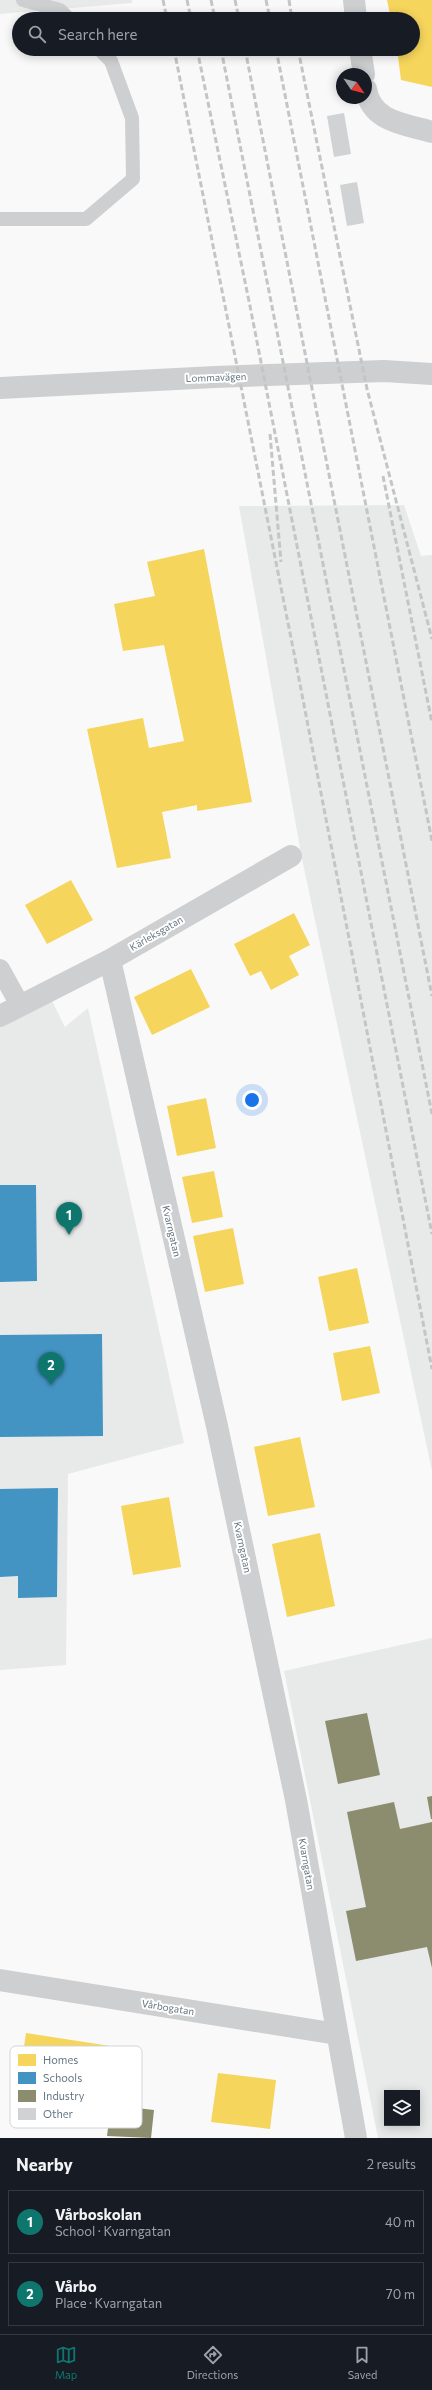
<!DOCTYPE html>
<html lang="en">
<head>
<meta charset="utf-8">
<style>
	:root { --surface:#171b24; --page:#242831; --text:#f1f3f6; --muted:#9ea1a6; --line:#363941; --accent:#0f766e }
	body { margin:0; font-family:Commissioner,sans-serif; background:var(--page); color:var(--text) }
	.controls { position:absolute; right:12px; bottom:12px; display:grid; overflow:hidden; border-radius:0px; box-shadow:0 2px 10px #0003 }
	.controls button { width:36px; height:36px; display:grid; place-items:center; padding:0; border:0; border-bottom:1px solid var(--line); background:var(--surface); color:var(--text); font:20px sans-serif }
	.compass { position:absolute; left:336px; top:68px; width:36px; height:36px; border-radius:50%; background:var(--surface); box-shadow:0 2px 10px #0003; rotate:125deg }
	.you { position:absolute; left:252px; top:1100px; width:14px; height:14px; margin:-10px; border:3px solid #fff; border-radius:50%; background:#1a73e8; box-shadow:0 0 0 6px #1a73e833 }
	.badge { display:grid; place-items:center; width:26px; height:26px; border-radius:50%; background:var(--accent); color:#fff; font-size:13px; font-weight:700 }
	.pin { position:absolute; translate:-50% -33px; filter:drop-shadow(0 1px 2px #0008) }
	.pin::after { content:''; position:absolute; top:21px; width:14px; height:12px; background:inherit; clip-path:polygon(0 0,100% 0,50% 100%) }
	.list { margin:0; padding:0; list-style:none }
	h2 { display:flex; justify-content:space-between; align-items:center; height:52px; margin:0; padding:0 16px; font-size:17px }
	h2 small { font-size:13px; font-weight:400; color:var(--muted) }
	.list li { display:grid; grid-template-columns:26px 1fr auto; gap:12px; align-items:center; box-sizing:border-box; height:64px; margin:0 8px 8px; padding:0 8px; border:1px solid var(--line); border-radius:0px }
	.list b { display:block; font-size:15px; white-space:nowrap }
	.list p { margin:0; font-size:13px; white-space:nowrap; color:var(--muted) }
	.list em { font-size:13px; font-style:normal; color:var(--muted) }
	.icon { flex:none; width:22px; height:22px; fill:none; stroke:currentColor; stroke-width:2; stroke-linecap:round; stroke-linejoin:round }
	.map { position:relative; flex:none; width:432px; height:2138px; overflow:hidden }
	.search { position:absolute; background:var(--surface); box-shadow:0 2px 10px #0003; left:12px; right:12px; top:12px; height:44px; display:flex; align-items:center; gap:10px; box-sizing:border-box; padding:0 14px; border-radius:22px; color:var(--muted); font-size:15px }
	.sheet { height:196px; background:var(--surface) }
	nav { display:flex; justify-content:space-around; align-items:center; box-sizing:border-box; height:56px; border-top:1px solid var(--line); background:var(--surface); font-size:11px; color:var(--muted) }
	nav a { display:grid; justify-items:center; gap:2px }
	nav .on { color:var(--accent) }
	.map>svg:first-child { display:block }
	.built { fill:#e8e9e9; fill-rule:evenodd }
	.homes { fill:#f6d55c }
	.schools { fill:#4393c3 }
	.industry { fill:#8c8c6e }
	.building { fill:#d0d2d3 }
	.lines { fill:none; stroke-linecap:round; stroke-linejoin:round }
	.service { stroke:#cecfd0; stroke-width:14 }
	.pedestrian { stroke:#cecfd0; stroke-width:20 }
	.minor { stroke:#cecfd0; stroke-width:22 }
	.tertiary { stroke:#cecfd0; stroke-width:22 }
	.rail { stroke:#c3c5c6; stroke-width:3; stroke-dasharray:6 3; stroke-linecap:butt }
	.labels { text-anchor:middle; dominant-baseline:central; stroke-width:4; stroke-linejoin:round; paint-order:stroke }
	.street-label { font-size:10px; fill:#657683; stroke:#fff }
	.key { fill:#fff; stroke:#d1d6da; stroke-width:1 }
	.key-label { font-size:11px; fill:#657683 }
</style>
</head>
<body>
<div class="map">
<svg width="432" height="2138" viewBox="0 0 432 2138">
	<rect width="100%" height="100%" fill="#f9f9f9"/>
	<!-- built -->
	<path class="built" d="M0,0H132V3L0,14Z
		M404,505L421,556L432,555V1471L302,859L239,506Z
		M47,991L65,1027L88,1008L184,1443L68,1474L66,1665L0,1670V1016Z
		M432,1638V2138H378L284,1671ZM387,2093H417V2123H387Z"/>
	<!-- homes -->
	<path class="homes" d="M387,0H432V87L401,80L397,49H413V19H391Z
		M204,549L252,802L197,811V805L162,812L171,858L117,868L87,729L143,718L149,748L184,741L164,645L123,651L114,604L155,596L147,562Z
		M71,880L93,920L47,944L25,905Z
		M294,913L310,945L289,956L299,975L271,990L261,971L250,976L234,944Z
		M191,969L210,1007L152,1035L134,997Z
		M206,1098L216,1148L177,1156L167,1106Z
		M214,1171L223,1217L192,1223L182,1177Z
		M233,1228L244,1284L205,1292L193,1236Z
		M357,1268L369,1323L329,1331L318,1277Z
		M370,1346L380,1393L342,1401L333,1353Z
		M300,1437L315,1507L268,1516L254,1447Z
		M169,1497L181,1567L133,1575L121,1506Z
		M320,1533L335,1606L287,1617L272,1544Z
		M26,2033L117,2047L110,2094L19,2081Z
		M218,2073L276,2080L270,2129L211,2122Z"/>
	<!-- schools -->
	<path class="schools" d="M0,1185H36L37,1281L0,1282Z
		M102,1334L103,1436L0,1437V1335Z
		M58,1488L57,1597L18,1598V1576L0,1577V1489Z"/>
	<!-- industry -->
	<path class="industry" d="M367,1713L380,1775L338,1784L325,1721Z
		M432,1796V1819H431L427,1797Z
		M394,1802L400,1829L432,1822V1968L427,1947L356,1961L346,1911L366,1907L347,1812Z
		M111,2105L154,2110L151,2138L107,2136Z"/>
	<!-- building -->
	<path class="building" d="M344,113L351,154L334,157L327,116Z
		M357,182L364,223L347,226L340,185Z"/>
	<g class="lines">
		<!-- service -->
		<path class="service" d="M23,0L60,10L69,19
			M0,219H86L133,179L132,118L111,61L99,49"/>
		<!-- pedestrian -->
		<path class="pedestrian" d="M0,969L20,1005"/>
		<!-- minor -->
		<path class="minor" d="M354,0L356,19
			M360,49L364,74
			M366,89C371,122 405,124 432,132
			M110,960L217,1426L296,1800L356,2138
			M0,1016L110,960L291,856
			M0,1980L337,2034"/>
		<!-- tertiary -->
		<path class="tertiary" d="M0,388L215,377L384,371L432,374"/>
		<!-- rail -->
		<path class="rail" d="M163,0L167,19
			M187,0L191,19
			M211,0L215,19
			M235,0L239,19
			M266,0L270,19
			M289,0L292,19
			M174,49L294,653L432,1369
			M197,49L250,306L432,1234
			M221,49L432,1114
			M245,49L432,996
			M276,49L432,841
			M298,49L367,389L432,639
			M270,434L281,562
			M383,476L432,723"/>
	</g>
	<g class="labels">
		<!-- street labels -->
		<g class="street-label">
			<text transform="translate(216 377) rotate(-2)">Lommavägen</text>
			<text transform="translate(156 933) rotate(-30)">Kärleksgatan</text>
			<text transform="translate(172 1231) rotate(77)">Kvarngatan</text>
			<text transform="translate(243 1547) rotate(78)">Kvarngatan</text>
			<text transform="translate(307 1864) rotate(80)">Kvarngatan</text>
			<text transform="translate(168 2007) rotate(9)">Vårbogatan</text>
		</g>
	</g>
	<!-- legend -->
	<rect x="10" y="2046" width="132" height="82" rx="6" class="key"/>
	<rect x="18" y="2054" width="18" height="12" fill="#f6d55c"/>
	<rect x="18" y="2072" width="18" height="12" fill="#4393c3"/>
	<rect x="18" y="2090" width="18" height="12" fill="#8c8c6e"/>
	<rect x="18" y="2108" width="18" height="12" fill="#d0d2d3"/>
	<g class="key-label">
		<text x="43" y="2064">Homes</text>
		<text x="43" y="2082">Schools</text>
		<text x="43" y="2100">Industry</text>
		<text x="43" y="2118">Other</text>
	</g>
</svg>
<div class="controls">
<button><svg class="icon" aria-label="layers" viewBox="0 0 24 24"><path d="M12 4l9 5-9 5-9-5zM3 14l9 5 9-5"/></svg></button>
</div>
<svg class="compass" viewBox="-18 -18 36 36"><path d="M0-13l5 13h-10z" fill="#e53935"/><path d="M0 13l5-13h-10z" fill="#9ea1a6"/></svg>
<div class="you"></div>
<div class="pin badge" style="left:69px;top:1235px">1</div>
<div class="pin badge" style="left:51px;top:1385px">2</div>
<div class="search"><svg class="icon" aria-label="search" viewBox="0 0 24 24"><circle cx="10" cy="10" r="6"/><path d="M15 15l6 6"/></svg>Search here</div>
</div>
<section class="sheet">
<h2>Nearby<small>2 results</small></h2>
<ul class="list">
<li><span class="badge">1</span><div><b>Vårboskolan</b><p>School · Kvarngatan</p></div><em>40 m</em></li>
<li><span class="badge">2</span><div><b>Vårbo</b><p>Place · Kvarngatan</p></div><em>70 m</em></li>
</ul>
</section>
<nav>
<a class="on"><svg class="icon" aria-label="map" viewBox="0 0 24 24"><path d="M3 6l6-2 6 2 6-2v14l-6 2-6-2-6 2zM9 4v14M15 6v14"/></svg>Map</a>
<a><svg class="icon" aria-label="directions" viewBox="0 0 24 24"><path d="M12 3l9 9-9 9-9-9zM9 14v-3h6M13 9l2 2-2 2"/></svg>Directions</a>
<a><svg class="icon" aria-label="saved" viewBox="0 0 24 24"><path d="M7 4h10v16l-5-4-5 4z"/></svg>Saved</a>
</nav>
</body>
</html>
